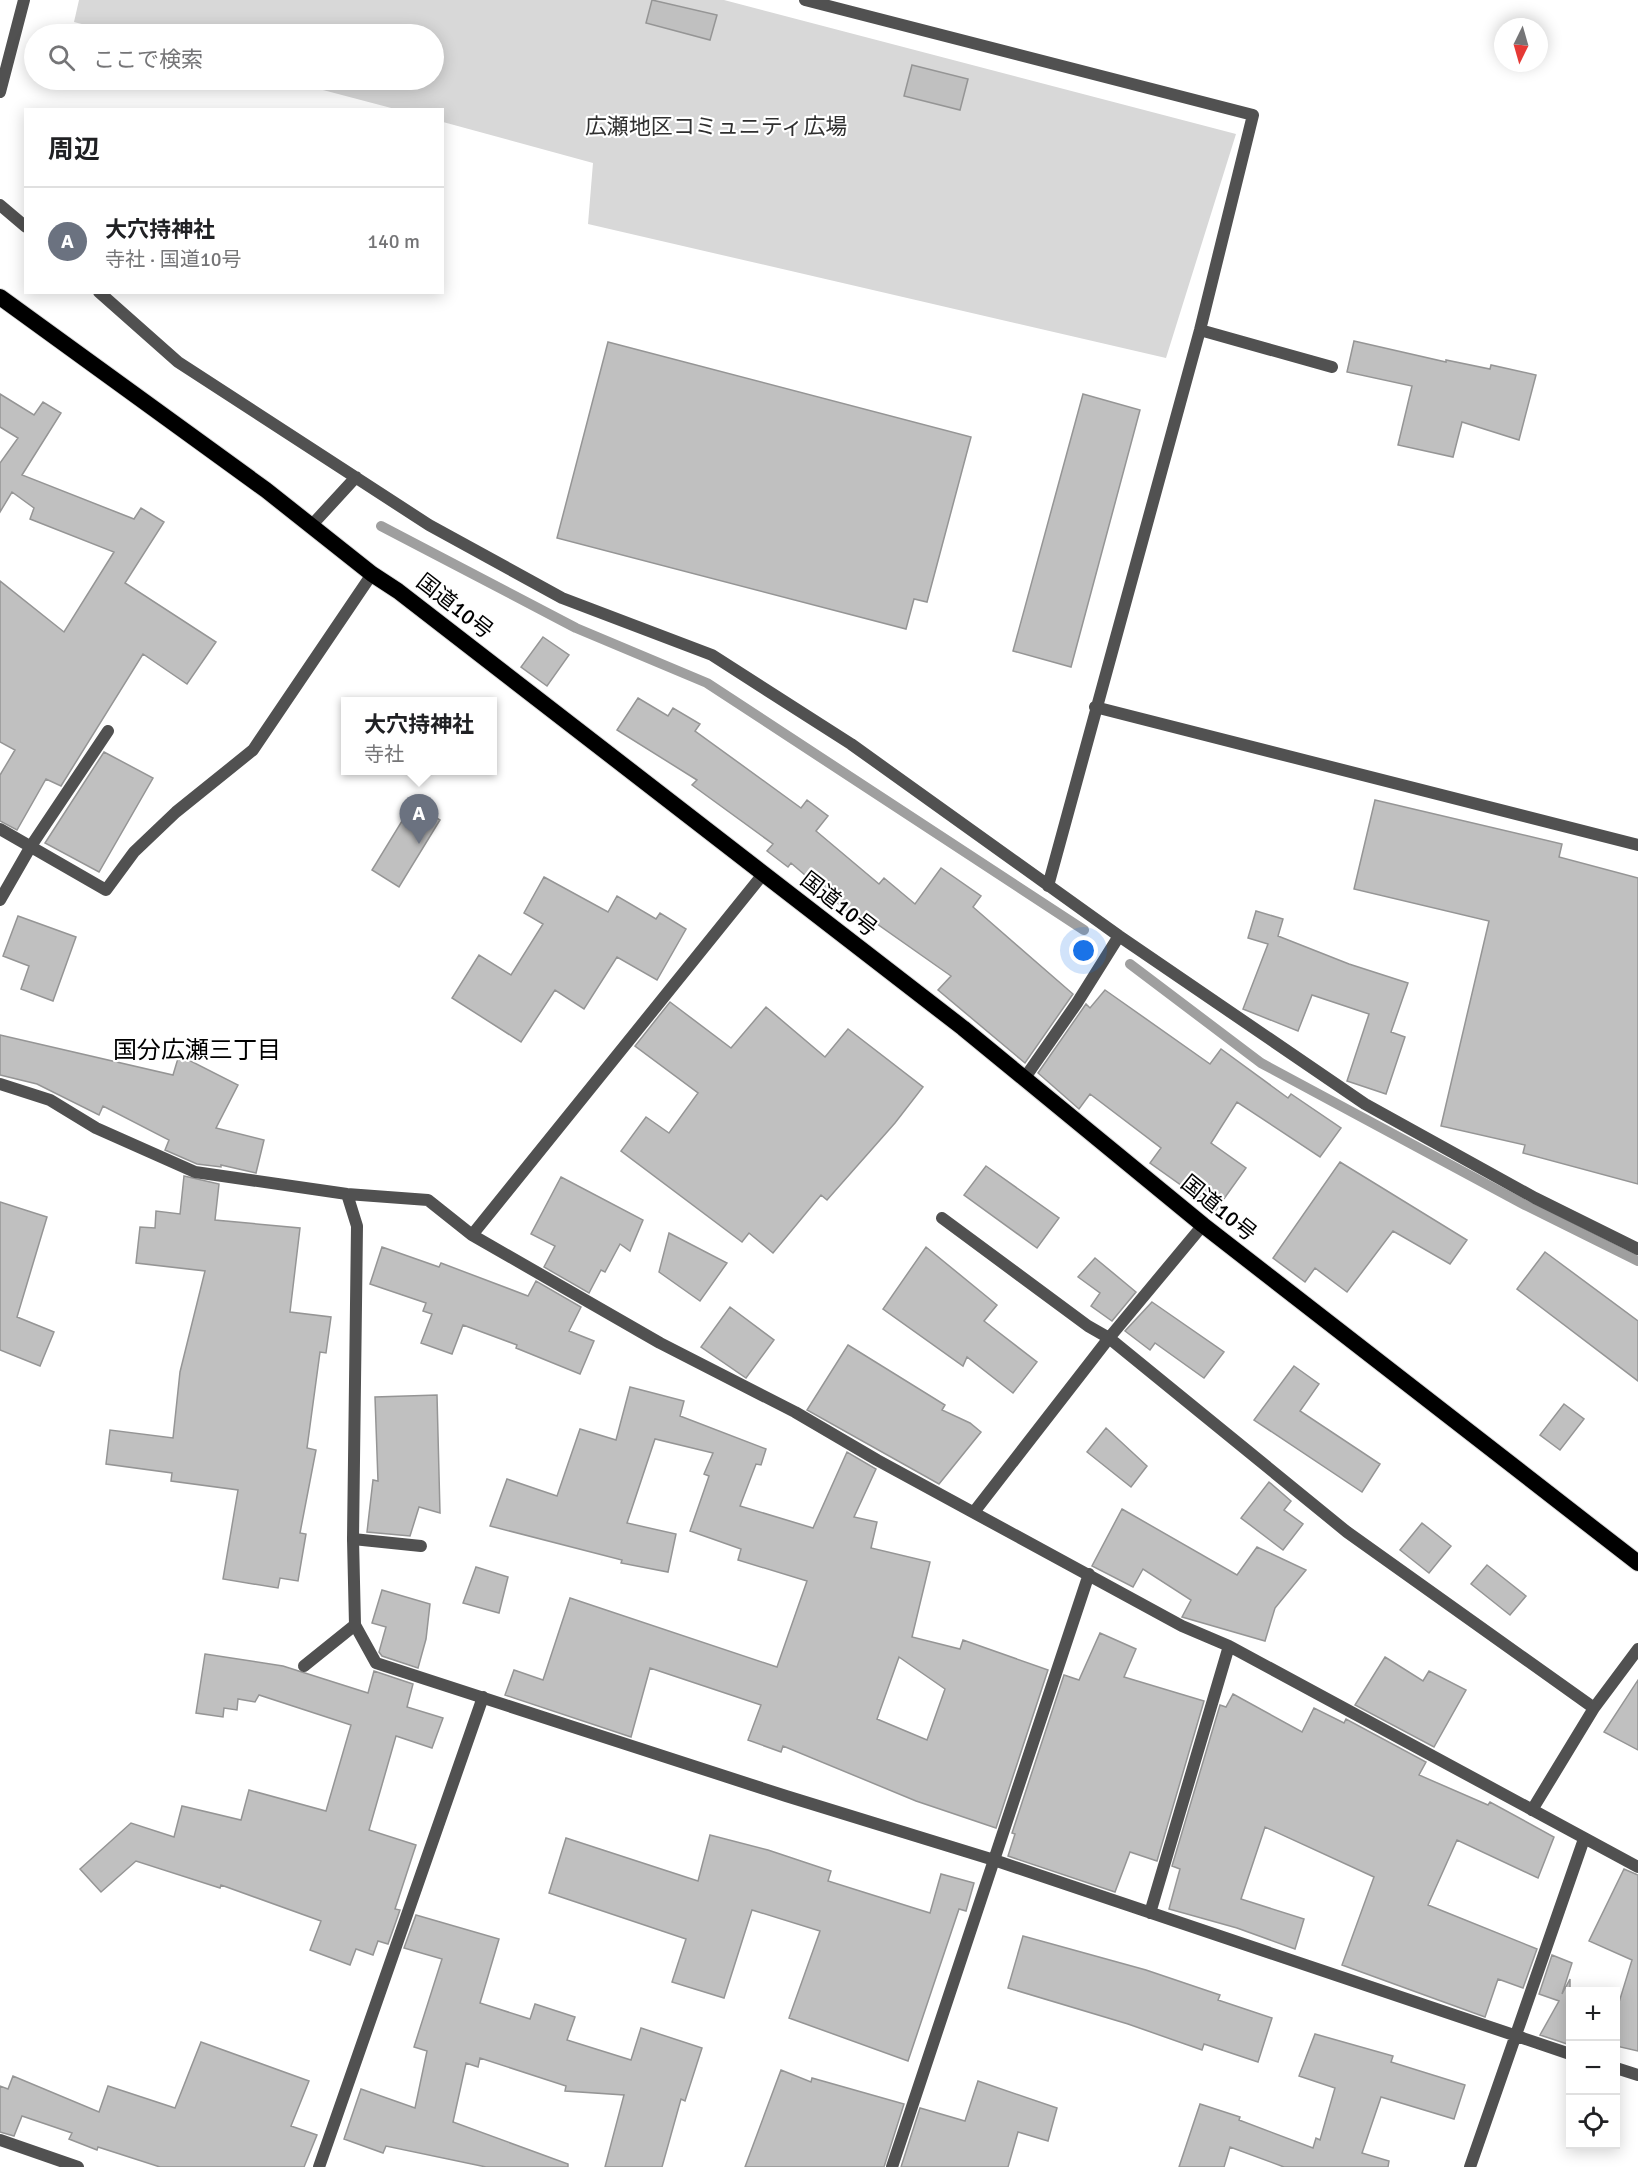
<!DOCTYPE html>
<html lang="ja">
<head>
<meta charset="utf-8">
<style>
	:root { --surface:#fff; --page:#f2f2f2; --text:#202124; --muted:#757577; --line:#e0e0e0; --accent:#b45309 }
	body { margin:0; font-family:Signika,"Noto Sans JP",sans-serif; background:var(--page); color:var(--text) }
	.controls { position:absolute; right:18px; bottom:18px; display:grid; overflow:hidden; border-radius:0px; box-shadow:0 3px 15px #0003 }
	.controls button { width:54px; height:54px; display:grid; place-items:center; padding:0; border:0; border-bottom:2px solid var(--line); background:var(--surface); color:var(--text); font:30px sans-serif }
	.compass { position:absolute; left:1494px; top:18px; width:54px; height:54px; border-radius:50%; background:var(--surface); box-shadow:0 3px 15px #0003; rotate:185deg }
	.you { position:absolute; left:1084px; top:951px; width:21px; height:21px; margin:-15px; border:4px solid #fff; border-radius:50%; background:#1a73e8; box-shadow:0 0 0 9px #1a73e833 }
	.badge { display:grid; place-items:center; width:39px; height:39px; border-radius:50%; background:var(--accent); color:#fff; font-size:20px; font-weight:700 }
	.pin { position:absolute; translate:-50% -50px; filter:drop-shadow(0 2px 3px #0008) }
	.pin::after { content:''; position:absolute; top:32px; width:21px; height:18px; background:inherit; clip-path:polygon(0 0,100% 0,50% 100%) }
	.popup { position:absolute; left:341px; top:697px; width:156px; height:78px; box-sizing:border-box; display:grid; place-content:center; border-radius:0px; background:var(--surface); filter:drop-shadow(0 2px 4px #0005); font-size:20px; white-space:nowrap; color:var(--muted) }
	.popup b { font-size:22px; color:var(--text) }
	.popup::after { content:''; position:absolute; left:50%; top:100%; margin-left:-12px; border:12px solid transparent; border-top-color:var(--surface) }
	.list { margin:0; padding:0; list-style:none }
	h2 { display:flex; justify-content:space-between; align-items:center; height:78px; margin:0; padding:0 24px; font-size:26px }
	h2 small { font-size:20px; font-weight:400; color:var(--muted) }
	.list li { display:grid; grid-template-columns:39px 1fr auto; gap:18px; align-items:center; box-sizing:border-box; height:108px; padding:0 24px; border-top:2px solid var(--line) }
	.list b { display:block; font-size:22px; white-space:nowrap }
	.list p { margin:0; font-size:20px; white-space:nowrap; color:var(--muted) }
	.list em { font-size:20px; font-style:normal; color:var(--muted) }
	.icon { flex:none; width:33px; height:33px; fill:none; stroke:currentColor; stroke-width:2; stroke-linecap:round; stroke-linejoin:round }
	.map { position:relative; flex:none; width:1638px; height:2167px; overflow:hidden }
	.search { position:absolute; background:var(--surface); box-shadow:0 3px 15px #0003; left:24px; top:24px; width:420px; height:66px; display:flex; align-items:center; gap:15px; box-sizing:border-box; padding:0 21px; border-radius:33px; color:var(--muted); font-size:22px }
	.panel { position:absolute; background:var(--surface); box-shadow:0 3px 15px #0003; left:24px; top:108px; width:420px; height:186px; border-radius:0px }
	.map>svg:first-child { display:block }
	.green { fill:#d8d8d8 }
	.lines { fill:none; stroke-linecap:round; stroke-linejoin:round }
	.stream { stroke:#9f9f9f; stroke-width:10 }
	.building { fill:#c0c0c0; stroke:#959595; stroke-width:1.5; fill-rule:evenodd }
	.trunk-casing { stroke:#dbdbdb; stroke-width:18 }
	.service { stroke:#515151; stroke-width:12 }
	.minor { stroke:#515151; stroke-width:12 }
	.trunk { stroke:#000; stroke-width:16 }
	.labels { text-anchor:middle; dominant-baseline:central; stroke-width:4.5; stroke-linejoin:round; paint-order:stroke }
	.park-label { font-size:22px; fill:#2f2f2f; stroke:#fff }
	.street-label { font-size:22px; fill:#000; stroke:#fff }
	.neighbourhood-label { font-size:24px; fill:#000; stroke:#fff }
</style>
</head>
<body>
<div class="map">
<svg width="1638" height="2167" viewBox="0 0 1638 2167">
	<rect width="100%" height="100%" fill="#fff"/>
	<!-- green -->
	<path class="green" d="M79,0H724L1236,134L1166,358L588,224L593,163L443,122L442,110L395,109L285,80H434V34H120L74,22Z"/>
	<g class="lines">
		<!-- stream -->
		<path class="stream" d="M381,526L576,628L707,683L1084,930
			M1130,964L1261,1063L1525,1205L1638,1261"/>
	</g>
	<!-- building -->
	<path class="building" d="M652,0L717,15L710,40L646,23Z
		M912,65L968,79L960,110L904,96Z
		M1354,341L1446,362V360L1490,369L1491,365L1536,375L1519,440L1462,422L1453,457L1398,445L1412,386L1347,372Z
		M608,342L971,437L927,602L914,599L906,629L557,538Z
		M0,394L34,415L43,402L61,413L22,475L134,519L141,508L164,522L125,583L216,642L187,684L143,654L61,786L46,779L17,830L0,821V775L15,750L0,742V581L64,632L114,552L30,519L34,508L12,492L0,512V463L18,438L0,427Z
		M1083,394L1140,410L1071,667L1013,651Z
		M543,637L569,655L547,686L521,667Z
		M638,698L668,716L673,708L700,724L695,731L801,808L807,800L828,816L816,831L879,884L884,878L915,904L941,868L981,896L973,907L1073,994L1025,1063L938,990L951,976L877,924L870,931L791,863L788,867L767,851L773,844L692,785L697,780L617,730Z
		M104,752L153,778L99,872L45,843Z
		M1375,800L1562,844L1559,857L1638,878V1184L1523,1153L1525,1145L1441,1126L1489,921L1354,889Z
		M413,803L440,820L399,887L372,870Z
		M544,877L608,912L617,896L656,919L660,913L686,929L657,980L617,957L584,1009L555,990L521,1042L452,998L479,955L511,975L543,924L524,913Z
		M1256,911L1283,919L1278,936L1349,964L1408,983L1391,1032L1405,1037L1386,1094L1347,1081L1369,1014L1312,995L1298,1031L1243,1009L1268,944L1248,938Z
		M18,916L76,937L53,1001L21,989L29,966L3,956Z
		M1105,990L1210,1064L1221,1049L1288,1098L1291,1094L1341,1128L1320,1157L1237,1102L1211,1143L1246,1168L1216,1210L1150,1163L1161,1148L1090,1094L1079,1109L1038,1073L1086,1004L1090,1008Z
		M670,1002L731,1048L766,1007L825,1057L848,1029L923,1087L895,1123L827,1200L821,1195L773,1253L749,1233L742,1242L621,1151L646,1117L669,1133L698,1093L635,1046Z
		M0,1035L173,1075L179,1055L238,1085L216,1128L264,1140L256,1173L221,1165V1167L197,1164L165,1150L169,1140L103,1106L99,1115L37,1084L0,1075Z
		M1340,1162L1467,1240L1450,1264L1393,1231L1347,1292L1315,1268L1305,1282L1273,1258Z
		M986,1166L1059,1218L1037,1248L964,1195Z
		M184,1176L219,1184L215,1220L300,1228L290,1312L331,1317L326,1353L320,1352L307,1448L316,1450L300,1533L306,1534L298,1581L280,1578L278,1588L223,1579L238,1490L171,1481L172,1473L106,1464L110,1430L173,1438L180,1372L205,1271L136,1263L140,1227L155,1228L156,1211L180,1214Z
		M561,1177L643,1220L630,1251L620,1244L605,1272L601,1270L589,1293L544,1267L555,1246L531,1234Z
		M0,1202L47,1217L17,1317L54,1332L40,1366L0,1350Z
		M669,1233L727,1263L700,1301L659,1272Z
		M382,1247L439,1267L441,1263L528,1296L536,1281L581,1307L569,1331L594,1341L580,1374L516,1348L517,1345L463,1325L452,1354L421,1343L432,1314L423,1311L426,1303L370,1284Z
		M926,1247L997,1305L984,1321L1037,1362L1013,1393L967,1357L963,1366L883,1309Z
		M1545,1252L1638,1321V1381L1517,1289Z
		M1095,1258L1136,1292L1112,1321L1091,1306L1100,1293L1078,1277Z
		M1152,1302L1224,1352L1204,1378L1155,1343L1150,1350L1125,1331Z
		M730,1307L774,1340L746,1378L701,1347Z
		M848,1345L945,1405L942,1410L970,1423L981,1432L939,1484L807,1410Z
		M1294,1366L1319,1384L1300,1411L1380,1464L1362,1492L1254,1420Z
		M630,1387L684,1401L680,1416L766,1449L761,1465L756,1464L740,1506L813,1528L847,1452L876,1469L854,1517L877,1522L871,1548L930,1562L912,1637L960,1649L963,1640L1048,1670L996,1828L916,1801L783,1746L781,1752L748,1740L761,1705L650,1668L631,1737L505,1695L514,1670L543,1680L570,1598L777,1667L807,1581L738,1560L741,1549L690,1531L709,1476L704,1474L713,1453L655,1439L627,1523L676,1534L668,1572L621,1563L622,1560L490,1526L507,1479L557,1496L580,1429L616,1440ZM899,1657L945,1689L927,1740L877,1719Z
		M437,1395L440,1513L419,1507L410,1536L367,1532L373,1480L378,1481L375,1397Z
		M1564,1404L1584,1419L1560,1450L1540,1435Z
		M1106,1428L1147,1466L1131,1487L1087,1452Z
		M1269,1482L1291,1501L1284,1510L1303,1524L1283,1550L1241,1518Z
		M1122,1509L1237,1575L1257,1547L1306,1570L1275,1608L1265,1641L1182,1617L1191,1600L1143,1569L1133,1587L1092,1566Z
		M1422,1523L1451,1546L1429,1573L1400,1550Z
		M1487,1565L1526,1596L1510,1615L1471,1584Z
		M476,1567L508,1577L499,1613L463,1603Z
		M382,1590L430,1604L426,1639L418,1668L382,1656L379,1652L386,1627L372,1623Z
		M1100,1633L1136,1649L1124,1677L1204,1701L1157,1861L1130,1852L1115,1892L1008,1856L1015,1834L1012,1833L1064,1675L1079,1680Z
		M205,1654L283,1666L368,1693L374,1671L413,1684L407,1707L443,1718L432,1748L396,1736L369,1830L416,1845L395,1909L400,1910L388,1944L378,1941L373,1955L356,1949L350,1965L310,1950L321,1921L221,1885L220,1888L136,1861L101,1892L80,1869L131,1823L174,1837L182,1806L241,1820L249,1790L326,1811L351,1725L259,1695L255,1702L238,1699L237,1710L224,1708L223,1717L196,1713Z
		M1385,1657L1423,1681L1429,1671L1466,1690L1434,1747L1355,1705Z
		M1638,1680V1750L1604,1732Z
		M1233,1694L1302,1732L1314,1708L1344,1723L1346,1719L1426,1762L1419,1775L1488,1805L1490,1802L1554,1837L1538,1878L1457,1840L1428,1905L1537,1949L1523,1988L1498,1979L1485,2017L1342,1965L1374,1877L1265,1827L1241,1899L1304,1919L1295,1949L1237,1928L1169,1909L1180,1869L1172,1866L1220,1705L1226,1707Z
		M710,1835L768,1850L831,1871L828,1881L930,1913L941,1874L974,1883L966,1911L959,1909L908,2061L789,2018L820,1931L752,1910L724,1998L672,1982L686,1939L549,1893L566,1838L698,1881Z
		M1624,1869L1638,1875V2051L1616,2046V2012L1632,1960L1589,1941Z
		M416,1915L499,1939L480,2003L530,2019L535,2004L575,2017L567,2040L631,2060L641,2028L702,2048L685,2101L681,2099L662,2167H605L624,2095L565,2091L566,2086L480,2058L478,2067L466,2063L453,2122L568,2164V2167H486L386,2146L383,2153L344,2139L361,2089L415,2108L427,2051L414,2047L442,1959L404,1948Z
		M1023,1936L1146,1970L1220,1995L1218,2000L1272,2018L1258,2062L1204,2044L1202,2050L1128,2024L1008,1988Z
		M1552,1955L1572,1963L1562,1994L1570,1979V2045L1540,2035L1559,2001L1539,1994Z
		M1315,2034L1393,2056L1391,2062L1465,2085L1454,2119L1381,2097L1362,2153L1389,2161L1388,2167H1284L1230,2147L1224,2167H1179L1200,2104L1240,2117L1239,2120L1313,2148L1316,2138L1320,2140L1335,2088L1299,2076Z
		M201,2042L309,2081L291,2126L317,2135L304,2167H160L98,2147L97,2150L69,2139L72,2133L22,2116L14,2136L0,2132V2086L8,2089L13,2076L99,2112L108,2086L175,2108Z
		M781,2070L811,2082L812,2078L904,2104L884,2167H745Z
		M978,2081L1057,2108L1048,2141L1018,2132L1008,2167H901L920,2108L965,2121Z"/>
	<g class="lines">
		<!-- trunk casing -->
		<g class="trunk-casing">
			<path id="trunk" d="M0,297L266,490L372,574L398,591L963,1028L1203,1225L1638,1563"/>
		</g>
		<!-- service -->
		<path class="service" d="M353,1539L421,1546
			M304,1666L355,1625"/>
		<!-- minor -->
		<path class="minor" d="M805,0L1253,115L1200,330L1048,886
			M0,92L24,0
			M0,205L26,227
			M99,292L178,362L429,525L562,598L712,655L851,744L1119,936L1365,1104L1535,1198L1638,1249
			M1200,330L1332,367
			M311,526L356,477
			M1095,707L1638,845
			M0,829L106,890L134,852L176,812L253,750L372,574
			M0,900L31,846L108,731
			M1024,1079L1077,1003L1119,936
			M0,1084L50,1100L96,1128L195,1172L347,1194L428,1200L472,1235L660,1343L795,1412L877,1460L1182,1626L1229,1646L1638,1867
			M347,1194L357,1226L353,1539L355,1625L376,1663L786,1796L994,1860L1570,2054
			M942,1218L1088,1326L1109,1338L1347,1532L1594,1708
			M472,1235L764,873
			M974,1512L1109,1338L1203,1225
			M1532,1810L1594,1708L1638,1649
			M1150,1913L1229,1646
			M1616,2068L1638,2075
			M0,2140L78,2167
			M319,2167L483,1697
			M892,2167L1089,1574
			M1470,2167L1584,1839"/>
		<!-- trunk -->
		<use href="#trunk" class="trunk"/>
	</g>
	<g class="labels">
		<!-- park labels -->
		<g class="park-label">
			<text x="716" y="126">広瀬地区コミュニティ広場</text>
		</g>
		<!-- street labels -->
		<g class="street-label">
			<text transform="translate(455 606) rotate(38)">国道10号</text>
			<text transform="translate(839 904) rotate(38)">国道10号</text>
			<text transform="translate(1219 1208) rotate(39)">国道10号</text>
		</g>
		<!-- neighbourhood labels -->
		<g class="neighbourhood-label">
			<text x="197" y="1050">国分広瀬三丁目</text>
		</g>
	</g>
</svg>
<div class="controls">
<button>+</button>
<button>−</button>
<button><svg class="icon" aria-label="locate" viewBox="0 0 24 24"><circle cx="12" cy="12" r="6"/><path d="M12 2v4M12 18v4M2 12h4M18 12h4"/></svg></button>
</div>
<svg class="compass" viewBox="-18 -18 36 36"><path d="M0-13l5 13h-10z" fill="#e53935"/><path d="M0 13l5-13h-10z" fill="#757577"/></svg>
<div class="you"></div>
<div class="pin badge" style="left:419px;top:844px;background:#6b7280">A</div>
<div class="popup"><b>大穴持神社</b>寺社</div>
<div class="search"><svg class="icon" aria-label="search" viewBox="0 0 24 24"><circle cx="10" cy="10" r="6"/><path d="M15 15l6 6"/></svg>ここで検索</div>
<section class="panel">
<h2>周辺<small></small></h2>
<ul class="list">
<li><span class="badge" style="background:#6b7280">A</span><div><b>大穴持神社</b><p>寺社 · 国道10号</p></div><em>140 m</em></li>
</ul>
</section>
</div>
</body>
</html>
